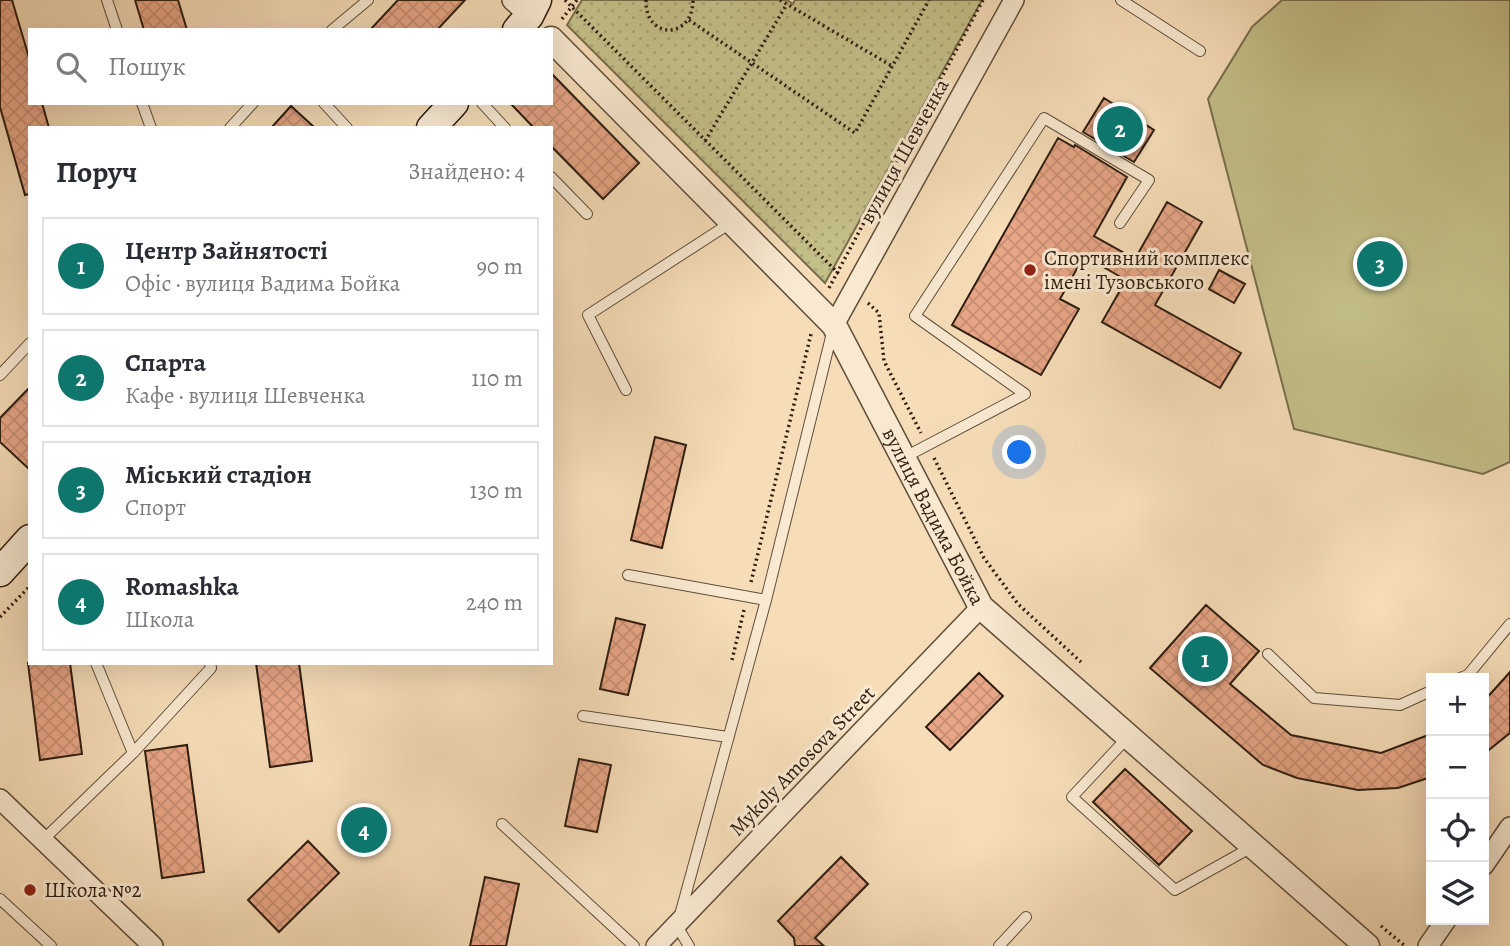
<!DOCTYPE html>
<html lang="uk">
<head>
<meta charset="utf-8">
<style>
	:root { --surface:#fff; --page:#f2f2f3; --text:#2b2b33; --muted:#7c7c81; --line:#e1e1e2; --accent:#0f766e }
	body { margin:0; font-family:Alegreya,serif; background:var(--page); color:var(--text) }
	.controls { position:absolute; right:21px; bottom:21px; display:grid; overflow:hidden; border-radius:0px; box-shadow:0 7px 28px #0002 }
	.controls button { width:63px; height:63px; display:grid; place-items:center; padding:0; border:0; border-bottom:2px solid var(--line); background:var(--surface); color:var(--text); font:35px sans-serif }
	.you { position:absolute; left:1020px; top:453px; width:24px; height:24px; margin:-18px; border:5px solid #fff; border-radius:50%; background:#1a73e8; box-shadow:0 0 0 10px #1a73e833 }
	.badge { display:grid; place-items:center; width:46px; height:46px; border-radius:50%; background:var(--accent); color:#fff; font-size:23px; font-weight:700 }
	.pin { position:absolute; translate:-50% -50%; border:4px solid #fff; box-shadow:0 2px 7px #0006 }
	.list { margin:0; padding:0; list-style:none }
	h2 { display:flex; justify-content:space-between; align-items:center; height:91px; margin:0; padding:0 28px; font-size:30px }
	h2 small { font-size:23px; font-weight:400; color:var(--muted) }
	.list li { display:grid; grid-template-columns:46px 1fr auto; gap:21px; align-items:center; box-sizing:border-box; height:98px; margin:0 14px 14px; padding:0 14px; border:2px solid var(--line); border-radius:0px }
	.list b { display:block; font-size:26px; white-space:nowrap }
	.list p { margin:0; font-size:23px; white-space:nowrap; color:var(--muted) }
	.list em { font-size:23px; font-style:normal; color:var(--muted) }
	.icon { flex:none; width:38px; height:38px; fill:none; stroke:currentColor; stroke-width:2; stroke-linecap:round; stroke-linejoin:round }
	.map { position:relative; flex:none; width:1510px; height:946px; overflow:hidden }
	.search { position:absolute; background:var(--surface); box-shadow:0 7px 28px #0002; left:28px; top:28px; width:525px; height:77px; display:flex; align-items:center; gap:18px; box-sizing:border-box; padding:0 24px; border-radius:0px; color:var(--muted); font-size:26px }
	.panel { position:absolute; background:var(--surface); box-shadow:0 7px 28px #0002; left:28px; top:126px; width:525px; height:539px; border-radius:0px }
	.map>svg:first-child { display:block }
	.park { fill:url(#park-dots); stroke:#786e4c; stroke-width:2 }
	.pitch { fill:#c4bf89; stroke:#786e4c; stroke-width:2 }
	.building { fill:url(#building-cross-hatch); stroke:#2d1d10; stroke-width:2 }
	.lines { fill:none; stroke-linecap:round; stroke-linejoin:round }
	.service-casing { stroke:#5f4d3a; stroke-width:12 }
	.minor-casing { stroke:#5f4d3a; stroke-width:22 }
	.tertiary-casing { stroke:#5f4d3a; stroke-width:27 }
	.secondary-casing { stroke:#2d1d10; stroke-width:31 }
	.path { stroke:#2d1d10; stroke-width:3.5; stroke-dasharray:2 3.5; stroke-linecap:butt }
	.service { stroke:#f9e9d1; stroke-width:10 }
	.minor { stroke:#f9e9d1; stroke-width:19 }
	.tertiary { stroke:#f9e9d1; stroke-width:24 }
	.secondary { stroke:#f9e9d1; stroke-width:28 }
	.poi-dot { fill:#8f2418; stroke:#f9e9d1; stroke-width:2.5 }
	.labels { text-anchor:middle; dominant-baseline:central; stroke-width:6; stroke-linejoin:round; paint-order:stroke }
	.street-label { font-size:21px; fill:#2d1d10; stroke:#f9e9d1 }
	.poi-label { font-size:21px; fill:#2d1d10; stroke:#f9e9d1; text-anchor:start }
</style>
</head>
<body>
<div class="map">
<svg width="1510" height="946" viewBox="0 0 1510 946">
	<defs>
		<pattern id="park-dots" width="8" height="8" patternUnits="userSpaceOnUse" patternTransform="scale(1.75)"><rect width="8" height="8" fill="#c4bf89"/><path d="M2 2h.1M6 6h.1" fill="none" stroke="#a9a475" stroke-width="1.8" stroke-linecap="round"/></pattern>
		<pattern id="building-cross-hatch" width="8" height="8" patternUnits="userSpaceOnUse" patternTransform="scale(1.75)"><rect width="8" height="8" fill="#e8a686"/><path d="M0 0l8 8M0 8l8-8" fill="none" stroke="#c78e73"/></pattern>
	</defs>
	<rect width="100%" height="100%" fill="#f6ddb8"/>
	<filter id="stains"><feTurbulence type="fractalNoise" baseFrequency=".00286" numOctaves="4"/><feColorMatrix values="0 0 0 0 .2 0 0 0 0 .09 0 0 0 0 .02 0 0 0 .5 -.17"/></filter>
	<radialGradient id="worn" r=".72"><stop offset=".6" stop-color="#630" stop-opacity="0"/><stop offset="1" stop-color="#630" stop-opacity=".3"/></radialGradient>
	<!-- park -->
	<path class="park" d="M582,0H787L793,4L795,0H982L825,283L567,25Z"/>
	<!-- pitch -->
	<path class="pitch" d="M1282,0H1510V462L1483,474L1294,429L1208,99L1252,27Z"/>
	<!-- building -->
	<path class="building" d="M0,0H12L30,61V103H42L49,128H30V194L25,195L0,107Z
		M135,0H178L187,30H144Z
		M398,0H465L437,30H370Z
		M551,73L639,163L603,199L551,146V128H534L510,103H551Z
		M1104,98L1154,130L1134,162L1083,132Z
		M291,106L315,128H271Z
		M1058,138L1074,147L1075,145L1127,177L1094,236L1135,259L1167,202L1202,222L1155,305L1241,353L1220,388L1102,322L1126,280L1084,256L1060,299L1079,309L1041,375L952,325Z
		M1219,270L1245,284L1234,303L1209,289Z
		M30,387V470L0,442V418Z
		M655,437L686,445L662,548L631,540Z
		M1206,605L1259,651L1230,684L1291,735L1381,753L1431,734V777L1398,788L1358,790L1297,778L1263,765L1150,668Z
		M616,618L645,625L628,695L600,689Z
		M28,663H70L82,754L40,760Z
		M256,663H299L312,761L270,767Z
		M1510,672V733L1484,754V701Z
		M979,673L1003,696L950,750L926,727Z
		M187,745L204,872L162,878L145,751Z
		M579,759L611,765L597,832L565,826Z
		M1125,769L1192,831L1159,865L1093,802Z
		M308,841L339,873L279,932L248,900Z
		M841,857L868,884L815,938L824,946H795L794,938L778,921Z
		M485,877L519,884L506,946H470Z"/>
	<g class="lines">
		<!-- service casing -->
		<g class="service-casing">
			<path id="service" d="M107,0L117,30
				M1121,0L1200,51
				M332,30L368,0
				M142,103L151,128
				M324,103L347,128
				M482,103L505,128
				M230,128L253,103
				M551,177L587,214
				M0,375L30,343
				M626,390L588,315L732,222
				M903,458L1025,394L915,316L1044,118L1149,180L1120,223
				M628,575L766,600
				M1268,654L1314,698L1400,705L1431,691
				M96,663L133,753
				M1460,678L1468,675L1510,624
				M583,716L728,737
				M1127,738L1072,797L1175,890L1252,847
				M502,824L634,946
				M43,840L133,753L211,668L210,663
				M0,899L51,946
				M689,946L677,926L766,600L832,333
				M999,946L1026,917"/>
		</g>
		<!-- minor casing -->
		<g class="minor-casing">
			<path id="minor" d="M512,0L529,16
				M834,325L1014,0
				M0,799L153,946
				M1484,865L1510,827
				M656,946L981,607
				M1428,946L1446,920"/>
		</g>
		<!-- tertiary casing -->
		<g class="tertiary-casing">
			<g id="tertiary">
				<path id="s1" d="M551,39L834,325L981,607L1367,946"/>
			</g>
		</g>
		<!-- secondary casing -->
		<g class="secondary-casing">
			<path id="secondary" d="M517,30L529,16L537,0
				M431,128L454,103
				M0,572L30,539"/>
		</g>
		<!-- path -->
		<path class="path" d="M565,0L841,276
			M646,0C645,40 693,40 693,0
			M780,0L892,66
			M562,19L577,0
			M689,20L855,133L929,0
			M705,141L787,4
			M829,288L983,0
			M868,303L879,313L884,361L921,433
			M934,458L984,558L1018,604L1081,662
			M751,582L811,334
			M0,617L30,586
			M732,660L744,610
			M1381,926L1405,946"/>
		<!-- service -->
		<use href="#service" class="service"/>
		<!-- minor -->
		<use href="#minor" class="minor"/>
		<!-- tertiary -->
		<use href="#tertiary" class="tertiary"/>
		<!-- secondary -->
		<use href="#secondary" class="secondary"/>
	</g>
	<!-- markers -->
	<g class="poi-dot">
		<circle cx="1030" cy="270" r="7"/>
		<circle cx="30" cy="890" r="7"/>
	</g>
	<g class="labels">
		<!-- street labels -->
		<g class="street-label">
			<text transform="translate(904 151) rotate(-61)">вулиця Шевченка</text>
			<text stroke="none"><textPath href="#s1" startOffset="618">вулиця Вадима Бойка</textPath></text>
			<text transform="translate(802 761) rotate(-46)">Mykoly Amosova Street</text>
		</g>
		<!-- poi labels -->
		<g class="poi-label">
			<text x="1044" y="258">Спортивний комплекс<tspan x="1044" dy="24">імені Тузовського</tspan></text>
			<text x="44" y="890">Школа №2</text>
		</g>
	</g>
	<rect width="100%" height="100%" filter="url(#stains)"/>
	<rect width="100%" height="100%" fill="url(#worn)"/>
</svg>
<div class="controls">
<button>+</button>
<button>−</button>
<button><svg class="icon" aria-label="locate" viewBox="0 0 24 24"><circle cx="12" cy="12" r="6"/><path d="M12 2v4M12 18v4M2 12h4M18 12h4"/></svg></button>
<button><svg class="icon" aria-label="layers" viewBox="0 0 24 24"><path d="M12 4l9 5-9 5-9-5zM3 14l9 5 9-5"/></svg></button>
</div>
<div class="you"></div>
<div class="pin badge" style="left:1205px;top:659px">1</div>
<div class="pin badge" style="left:1120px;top:129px">2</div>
<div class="pin badge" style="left:1380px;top:264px">3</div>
<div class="pin badge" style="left:364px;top:830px">4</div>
<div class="search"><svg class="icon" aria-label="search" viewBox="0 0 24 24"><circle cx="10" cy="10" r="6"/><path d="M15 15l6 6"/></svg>Пошук</div>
<section class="panel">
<h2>Поруч<small>Знайдено: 4</small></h2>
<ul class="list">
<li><span class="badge">1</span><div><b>Центр Зайнятості</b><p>Офіс · вулиця Вадима Бойка</p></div><em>90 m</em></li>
<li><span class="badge">2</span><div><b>Спарта</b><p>Кафе · вулиця Шевченка</p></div><em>110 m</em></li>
<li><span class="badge">3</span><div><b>Міський стадіон</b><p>Спорт</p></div><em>130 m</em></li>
<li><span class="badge">4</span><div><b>Romashka</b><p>Школа</p></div><em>240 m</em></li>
</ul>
</section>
</div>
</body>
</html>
